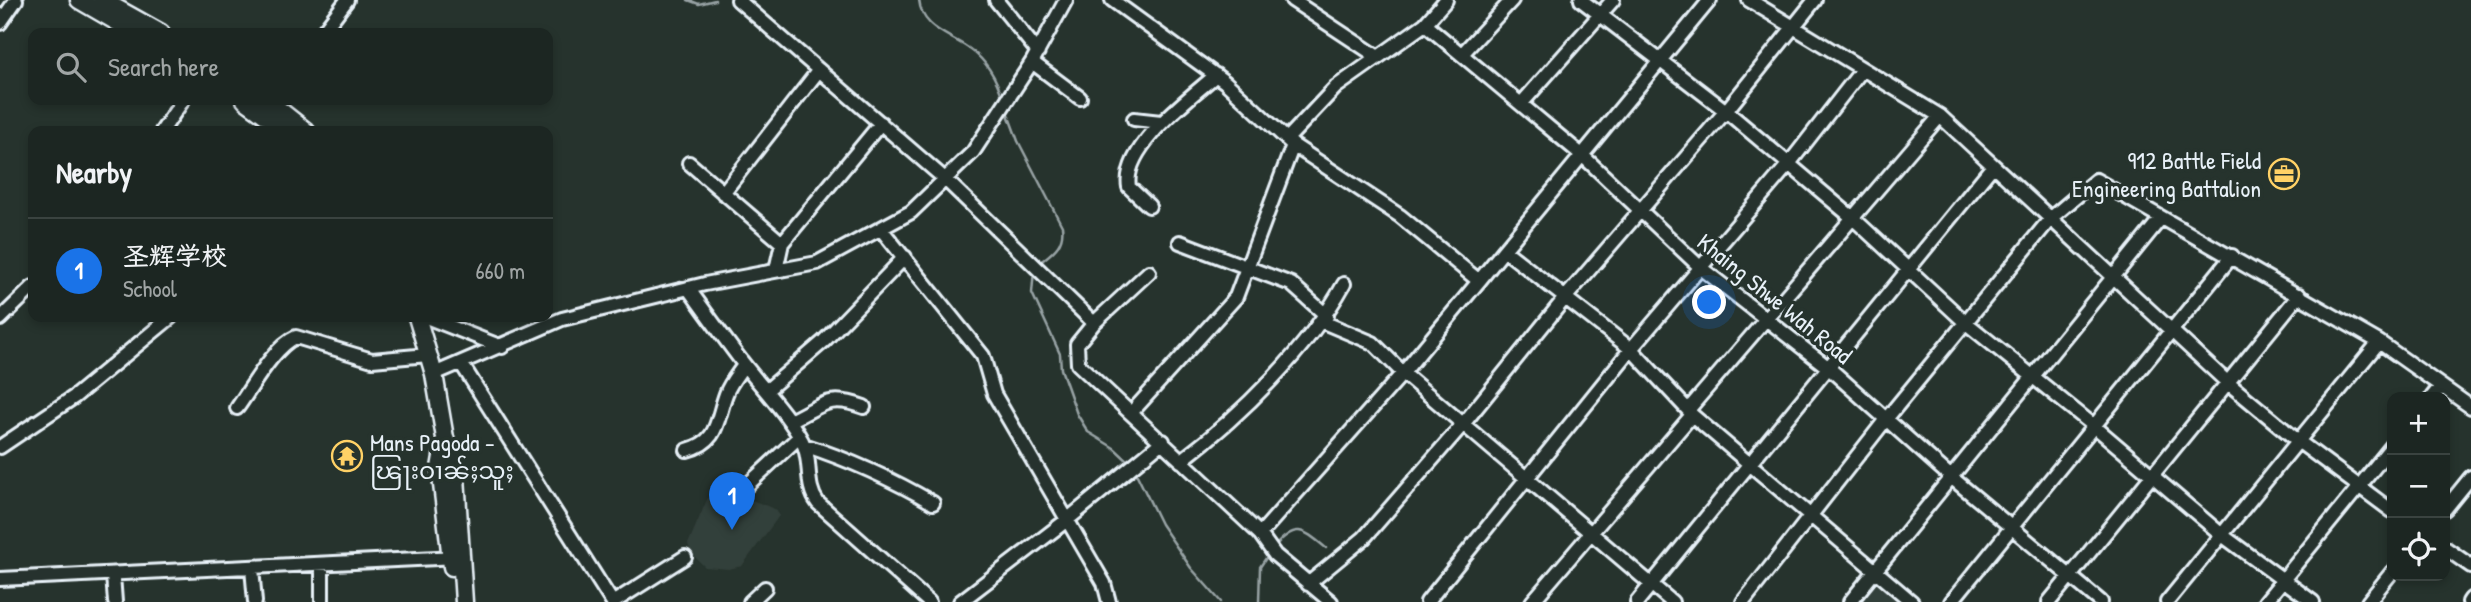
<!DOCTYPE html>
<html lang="en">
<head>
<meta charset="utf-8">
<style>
	:root { --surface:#1c2622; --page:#29322f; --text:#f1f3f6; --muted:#a0a5a5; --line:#3a4340; --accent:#1a73e8 }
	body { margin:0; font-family:"Patrick Hand","LXGW WenKai TC","Noto Sans Myanmar",sans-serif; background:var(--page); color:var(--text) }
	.controls { position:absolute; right:21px; bottom:21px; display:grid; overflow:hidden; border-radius:14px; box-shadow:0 4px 10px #0003 }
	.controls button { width:63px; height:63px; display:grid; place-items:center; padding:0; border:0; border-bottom:2px solid var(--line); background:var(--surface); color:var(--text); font:35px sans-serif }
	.you { position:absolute; left:1710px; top:303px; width:24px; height:24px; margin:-18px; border:5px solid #fff; border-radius:50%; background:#1a73e8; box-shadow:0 0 0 10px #1a73e833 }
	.badge { display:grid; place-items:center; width:46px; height:46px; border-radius:50%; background:var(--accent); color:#fff; font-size:23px; font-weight:700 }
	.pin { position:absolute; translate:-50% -58px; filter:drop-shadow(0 2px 4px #0008) }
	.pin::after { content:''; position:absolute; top:37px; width:24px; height:21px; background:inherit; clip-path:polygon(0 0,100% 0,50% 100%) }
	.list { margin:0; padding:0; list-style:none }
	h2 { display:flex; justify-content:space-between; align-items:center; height:91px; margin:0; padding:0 28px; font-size:30px }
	h2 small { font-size:23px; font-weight:400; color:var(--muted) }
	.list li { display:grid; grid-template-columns:46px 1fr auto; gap:21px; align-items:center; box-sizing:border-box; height:105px; padding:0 28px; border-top:2px solid var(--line) }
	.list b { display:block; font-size:26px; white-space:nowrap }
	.list p { margin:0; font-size:23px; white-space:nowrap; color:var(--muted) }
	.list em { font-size:23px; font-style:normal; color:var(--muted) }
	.icon { flex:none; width:38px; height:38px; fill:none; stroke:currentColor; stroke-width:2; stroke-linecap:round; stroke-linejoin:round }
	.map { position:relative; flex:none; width:2471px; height:602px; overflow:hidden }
	.search { position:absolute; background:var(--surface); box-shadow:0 4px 10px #0003; left:28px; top:28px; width:525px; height:77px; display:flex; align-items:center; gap:18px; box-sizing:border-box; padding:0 24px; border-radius:14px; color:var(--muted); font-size:26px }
	.panel { position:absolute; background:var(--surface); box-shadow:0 4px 10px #0003; left:28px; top:126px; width:525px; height:196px; border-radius:14px }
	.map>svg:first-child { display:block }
	.built { fill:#333f3a }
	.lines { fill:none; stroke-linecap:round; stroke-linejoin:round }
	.stream { stroke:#98a3a5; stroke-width:2.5 }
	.minor-casing { stroke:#e8f1f8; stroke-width:18 }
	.major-casing { stroke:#e8f1f8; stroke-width:21 }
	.minor { stroke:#26332d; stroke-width:12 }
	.major { stroke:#26332d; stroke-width:16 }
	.labels { text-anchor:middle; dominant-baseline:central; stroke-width:7; stroke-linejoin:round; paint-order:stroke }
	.poi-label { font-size:24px; fill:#e8f1f8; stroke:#26332d; text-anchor:end }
	.street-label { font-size:24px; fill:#e8f1f8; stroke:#26332d }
</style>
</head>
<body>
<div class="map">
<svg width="2471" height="602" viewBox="0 0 2471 602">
	<rect width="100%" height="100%" fill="#26332d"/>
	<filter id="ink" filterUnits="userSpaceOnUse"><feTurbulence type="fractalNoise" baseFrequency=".0143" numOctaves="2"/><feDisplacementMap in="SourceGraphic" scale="14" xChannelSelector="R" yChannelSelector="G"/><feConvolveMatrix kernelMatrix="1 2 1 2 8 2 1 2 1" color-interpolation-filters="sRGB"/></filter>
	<g filter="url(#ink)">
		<!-- built -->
		<path class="built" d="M732,492L777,510L779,516L742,566L729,569L705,567L691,553L688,544L709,495Z
			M1878,579L1905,602H1860Z"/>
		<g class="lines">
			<!-- stream -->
			<path class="stream" d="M688,0L699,4L715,0
				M919,0C922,30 950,34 971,50C988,62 997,80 1003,99
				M1006,109L1018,141L1062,226C1065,246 1051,253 1038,264
				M1034,270L1032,293L1060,354L1061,369L1077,414L1088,432L1114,448L1130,463
				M1134,469L1161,524L1191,568L1221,602
				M1274,547C1296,522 1303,529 1326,548
				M1259,602L1260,567L1268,555"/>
			<!-- minor casing -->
			<g class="minor-casing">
				<path id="minor" d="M738,0L946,180L1094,323
					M996,0L1038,52
					M1112,0L1225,82L1293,145L1400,216L1479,281L1403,373L1373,343L1323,322
					M1292,0L1378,57
					M1581,0L1726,111L1854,219L1965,322L2094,426L2222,535L2313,602
					M1749,0L1940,116L2228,383L2298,441L2392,511
					M0,23L16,0
					M1425,24L1583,156L1701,268L1830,369L1951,477L2101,602
					M322,33L347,0
					M1462,54L1512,0
					M1032,62L1080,98
					M1521,104L1613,0
					M1134,119L1161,122
					M162,131L183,100
					M1288,138L1336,87L1425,24L1446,0
					M689,163L782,243L776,270
					M723,193L819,70
					M1149,206L1129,187C1122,147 1190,98 1216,75
					M881,229L983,356L994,394L1104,583L1109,602
					M1180,242L1291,284L1327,316
					M782,243L881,123
					M1504,250L1710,0
					M1149,272L1094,323L1077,344L1078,364L1260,534L1403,373L1672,602
					M1479,281L1504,250L1631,349L1688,410L1940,116
					M688,288C706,313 724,338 743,363C763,389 786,412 802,441C813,461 804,485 818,503L929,602
					M426,317L502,347
					M0,319L33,287
					M461,363L612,602
					M434,374L562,319L705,284L817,263L911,212L973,152L1032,62L1066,0
					M766,391L824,341L905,257
					M2432,397L2441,386
					M237,408C251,389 274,346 296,337L372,360L428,355
					M1131,413L1236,297L1293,145
					M1692,415L1912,602
					M790,421C823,405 828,394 864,407
					M804,445C850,460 892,479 933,503
					M0,447L74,397L171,317
					M687,450C719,442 716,421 726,394C730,383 738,374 744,365
					M1181,461C1241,415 1308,349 1344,284
					M728,503L799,437
					M2445,509L2471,477
					M1260,534L1275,555L1331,602
					M2445,548L2471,566
					M322,565V602
					M252,568L255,602
					M113,575L115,602
					M0,579L458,557
					M1308,584L1364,538L1464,423L1565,298L1726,111L1815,0
					M614,602L685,557
					M750,602L765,588
					M960,602L1067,520L1163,441
					M1427,602L1631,349L1788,165L1862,70
					M1532,602L1692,415L1689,411
					M1637,602L1992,167
					M1743,602L1887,418L2051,218L2096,180L2379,342L2471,407
					M1850,602L2161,218
					M1951,602L2232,256
					M2049,602L2299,295
					M2167,602L2379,342
					M2265,602L2392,446
					M2368,602L2392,572
					M2469,602L2471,599"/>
			</g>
			<!-- major casing -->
			<g class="major-casing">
				<path id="major" d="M79,0L136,33
					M102,0L161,33
					M245,100L287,131
					M267,100L306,131
					M417,317L434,374L445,438L455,461L464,602
					M445,440L440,468L452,567"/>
			</g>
			<!-- minor -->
			<use href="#minor" class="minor"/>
			<!-- major -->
			<use href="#major" class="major"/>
		</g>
	</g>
	<!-- icons -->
	<defs>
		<g id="office-ring" transform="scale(1.575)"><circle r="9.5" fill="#26332d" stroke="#ffd166" stroke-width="1.5"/><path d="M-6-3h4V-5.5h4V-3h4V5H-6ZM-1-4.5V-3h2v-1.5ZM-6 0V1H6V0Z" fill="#ffd166"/></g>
		<g id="temple-ring" transform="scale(1.575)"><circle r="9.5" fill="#26332d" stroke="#ffd166" stroke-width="1.5"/><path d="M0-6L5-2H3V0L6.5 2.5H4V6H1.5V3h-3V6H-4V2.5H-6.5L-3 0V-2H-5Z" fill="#ffd166"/></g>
	</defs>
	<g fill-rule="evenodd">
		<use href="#office-ring" x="2284" y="174"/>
		<use href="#temple-ring" x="347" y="456"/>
	</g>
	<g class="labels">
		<!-- poi labels -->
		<g class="poi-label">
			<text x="2261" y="160">912 Battle Field<tspan x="2261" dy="28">Engineering Battalion</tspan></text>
			<text x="370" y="442" text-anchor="start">Mans Pagoda -<tspan x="370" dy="28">ၽြႃးဝၢၼ်ႈသူႈ</tspan></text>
		</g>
		<!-- street labels -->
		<g class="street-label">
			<text transform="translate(1775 298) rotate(39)">Khaing Shwe Wah Road</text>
		</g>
	</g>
</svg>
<div class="controls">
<button>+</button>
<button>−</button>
<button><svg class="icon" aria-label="locate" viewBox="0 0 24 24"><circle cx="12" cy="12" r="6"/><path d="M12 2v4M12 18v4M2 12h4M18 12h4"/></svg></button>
</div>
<div class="you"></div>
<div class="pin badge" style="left:732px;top:530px">1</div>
<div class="search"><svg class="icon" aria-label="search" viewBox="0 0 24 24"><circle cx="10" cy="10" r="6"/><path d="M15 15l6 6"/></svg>Search here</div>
<section class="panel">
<h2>Nearby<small></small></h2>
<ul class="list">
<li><span class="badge">1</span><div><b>圣辉学校</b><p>School</p></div><em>660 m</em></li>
</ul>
</section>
</div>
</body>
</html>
